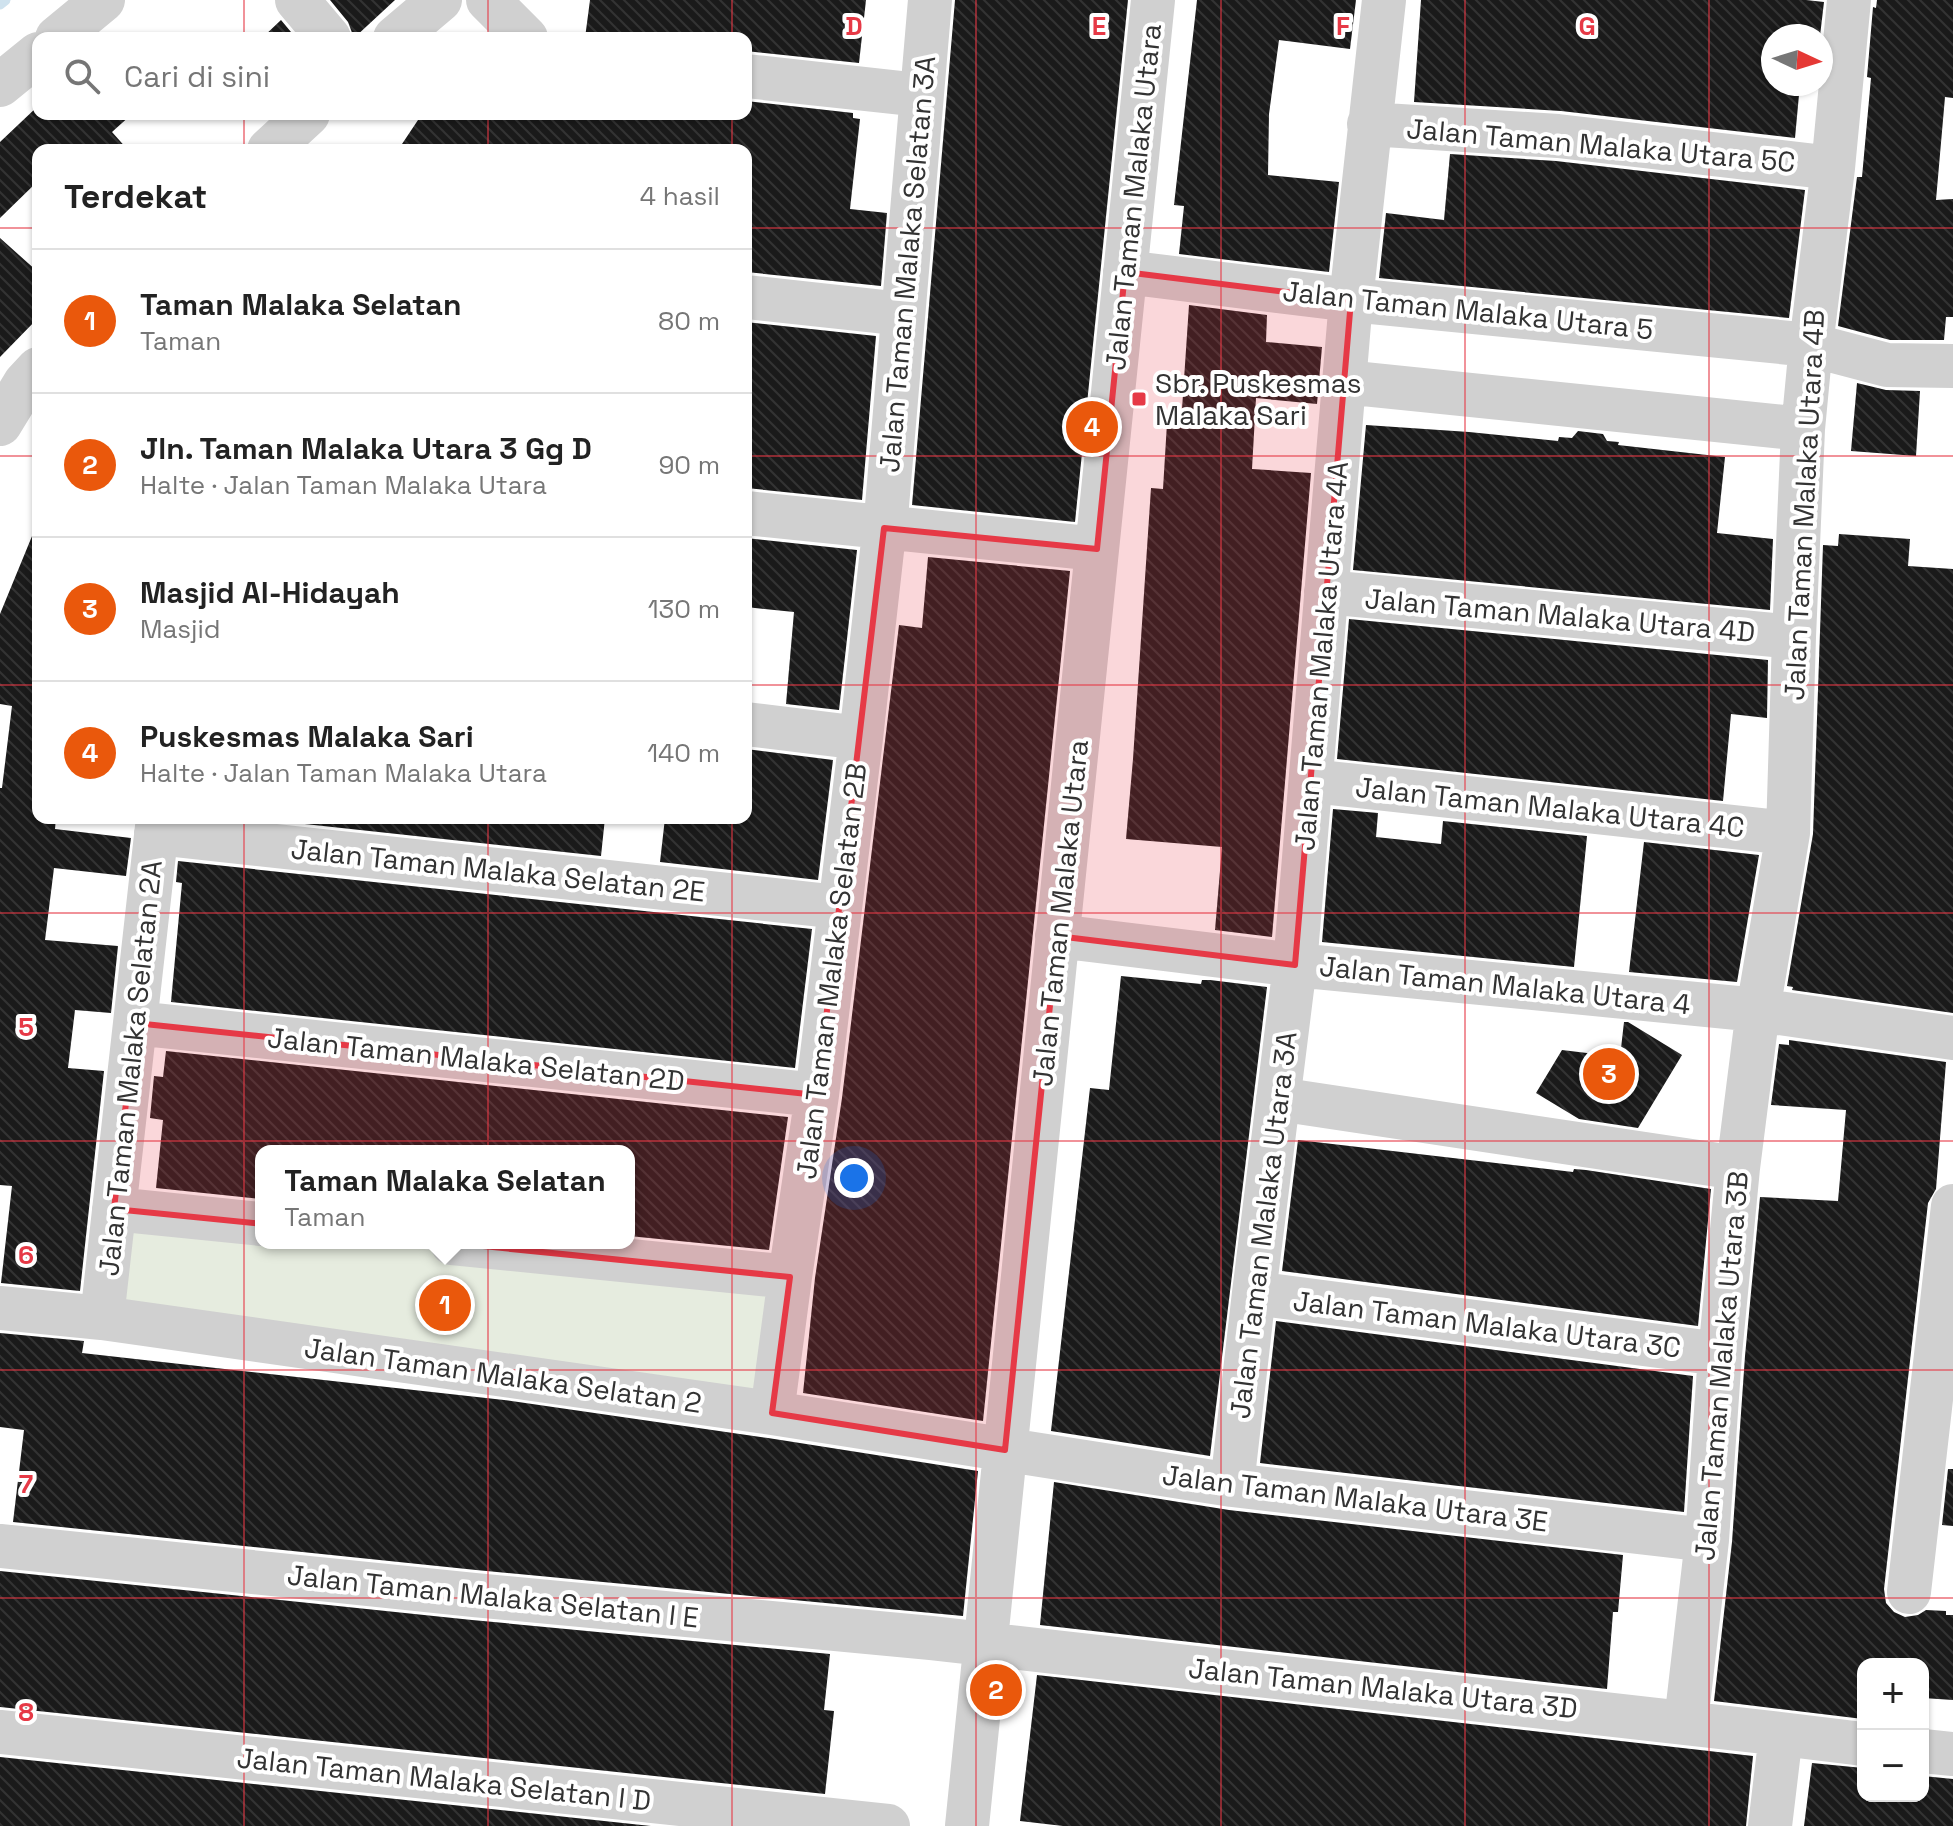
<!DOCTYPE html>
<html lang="id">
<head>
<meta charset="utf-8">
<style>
	:root { --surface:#fff; --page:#f2f2f2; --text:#222; --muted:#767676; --line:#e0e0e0; --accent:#ea580c }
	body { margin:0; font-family:"Space Grotesk",sans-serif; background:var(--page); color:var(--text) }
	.controls { position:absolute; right:24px; bottom:24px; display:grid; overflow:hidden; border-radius:16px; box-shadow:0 2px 6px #0004 }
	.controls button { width:72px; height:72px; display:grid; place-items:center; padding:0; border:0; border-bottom:2px solid var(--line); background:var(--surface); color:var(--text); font:40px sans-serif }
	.compass { position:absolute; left:1761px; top:24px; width:72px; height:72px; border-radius:50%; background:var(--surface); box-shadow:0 2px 6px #0004; rotate:94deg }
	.you { position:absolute; left:854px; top:1178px; width:28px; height:28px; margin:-20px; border:6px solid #fff; border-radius:50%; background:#1a73e8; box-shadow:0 0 0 12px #1a73e833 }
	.badge { display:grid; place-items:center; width:52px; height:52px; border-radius:50%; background:var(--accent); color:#fff; font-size:26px; font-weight:700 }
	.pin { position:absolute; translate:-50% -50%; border:4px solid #fff; box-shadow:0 2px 8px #0006 }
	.popup { position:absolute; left:255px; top:1145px; width:380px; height:104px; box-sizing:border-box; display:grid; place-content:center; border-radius:16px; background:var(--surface); filter:drop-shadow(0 2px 6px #0005); font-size:26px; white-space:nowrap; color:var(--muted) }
	.popup b { font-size:30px; color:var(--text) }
	.popup::after { content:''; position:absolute; left:50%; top:100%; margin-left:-16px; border:16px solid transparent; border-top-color:var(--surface) }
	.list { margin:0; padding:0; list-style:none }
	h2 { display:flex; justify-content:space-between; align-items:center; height:104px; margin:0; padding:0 32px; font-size:34px }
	h2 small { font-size:26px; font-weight:400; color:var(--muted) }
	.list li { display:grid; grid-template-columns:52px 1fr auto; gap:24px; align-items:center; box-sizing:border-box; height:144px; padding:0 32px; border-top:2px solid var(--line) }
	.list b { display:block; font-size:30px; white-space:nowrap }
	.list p { margin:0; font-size:26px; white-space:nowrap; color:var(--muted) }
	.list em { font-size:26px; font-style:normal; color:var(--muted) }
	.icon { flex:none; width:44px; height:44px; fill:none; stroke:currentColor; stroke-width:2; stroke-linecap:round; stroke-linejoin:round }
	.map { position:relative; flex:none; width:1953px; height:1826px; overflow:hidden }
	.search { position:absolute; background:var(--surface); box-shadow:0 2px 6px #0004; left:32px; top:32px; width:720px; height:88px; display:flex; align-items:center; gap:20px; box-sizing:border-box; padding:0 28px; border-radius:16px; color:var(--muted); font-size:30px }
	.panel { position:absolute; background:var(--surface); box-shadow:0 2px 6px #0004; left:32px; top:144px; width:720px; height:680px; border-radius:16px }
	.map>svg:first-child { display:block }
	.green { fill:#e6ecdf }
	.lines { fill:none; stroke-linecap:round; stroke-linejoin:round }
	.stream { stroke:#cfe2ee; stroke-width:11 }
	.building { fill:url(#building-back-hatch) }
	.minor { stroke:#d0d0d0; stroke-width:44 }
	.tertiary { stroke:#d0d0d0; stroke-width:44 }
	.marked { fill:#e63946; fill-opacity:0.2; stroke:#e63946; stroke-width:6; stroke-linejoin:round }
	.grid { fill:none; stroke:#e63946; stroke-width:2; stroke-opacity:0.55 }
	.poi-dot { fill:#e63946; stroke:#fff; stroke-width:3 }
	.labels { text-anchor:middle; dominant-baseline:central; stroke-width:8; stroke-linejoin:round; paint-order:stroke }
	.street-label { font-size:28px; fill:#333; stroke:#fff }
	.poi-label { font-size:28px; fill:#333; stroke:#fff; text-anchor:start }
	.grid-label { font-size:26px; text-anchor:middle; font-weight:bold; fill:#e63946; stroke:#fff; stroke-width:8; stroke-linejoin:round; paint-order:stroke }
</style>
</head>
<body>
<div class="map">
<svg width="1953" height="1826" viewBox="0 0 1953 1826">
	<defs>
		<pattern id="building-back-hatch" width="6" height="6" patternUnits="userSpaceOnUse" patternTransform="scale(2)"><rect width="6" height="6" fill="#1a1a1a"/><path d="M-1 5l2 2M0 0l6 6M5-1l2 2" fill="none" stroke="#333"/></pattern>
	</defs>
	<rect width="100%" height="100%" fill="#fff"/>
	<!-- green -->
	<path class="green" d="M127,1213L261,1243H375L777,1292L764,1398L114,1319Z"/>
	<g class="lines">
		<!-- stream -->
		<path class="stream" d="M0,4L5,0"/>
	</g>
	<!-- building -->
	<path class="building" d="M330,0H395L354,38L348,22Z
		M590,0H866L859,63L746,51V38H585Z
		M955,0H1128L1075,522L912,505Z
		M1197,0H1356L1350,49L1279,40L1269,114L1268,175L1339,182L1329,272L1179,254L1184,206L1174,205Z
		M1421,0H1806L1824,2L1820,36H1773V84H1800L1795,138L1561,111L1414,102Z
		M1877,0H1953V98L1945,97L1936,200L1953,199V317H1946L1944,340H1890L1838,326L1857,177H1862L1871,78L1867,77L1873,7L1876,8Z
		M281,20L296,38H262Z
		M746,101L853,113V118L860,119L850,209L887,213L881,286L746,272V150H398L422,114H746Z
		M38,106V114H132L112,132L128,150H38V181L0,218V142Z
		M1450,154L1556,161L1805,190L1789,318L1379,278L1386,213L1444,220Z
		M0,238L38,272V318L0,357Z
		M1189,305L1267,315L1266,342L1322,347L1317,404L1256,398L1252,469L1311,473L1272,937L1215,930L1222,847L1126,839L1133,759L1151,488L1163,489L1167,423L1181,424Z
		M746,322L876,336L862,500L746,488Z
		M1857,383L1886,390L1920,391L1916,456L1851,451Z
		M1366,425L1469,432L1558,441L1559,437L1572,438L1578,431L1603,434L1607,441L1619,442L1618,445L1725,457L1717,533L1773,539L1770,610L1353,570Z
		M37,524L38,818H56L55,829L131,838L126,876L54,868L45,940L118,946L111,1013L75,1010L68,1068L104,1071L80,1291L1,1283L12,1186L0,1185V788H2L12,706L0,704V614Z
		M1839,534L1910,539L1908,566L1953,569V1013L1792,990L1793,987L1787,986L1813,834L1823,545L1838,546Z
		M746,538L857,550L839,710L786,704L794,612L746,607Z
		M928,557L1070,571L983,1421L803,1393L815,1278L842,1098L899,625L922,628Z
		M1349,619L1768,660L1767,718L1731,714L1723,801L1337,759Z
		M746,749L833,760L818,880L660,862L665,818H746Z
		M1333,809L1378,813L1376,837L1441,844L1443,821L1587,836L1574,967L1322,942Z
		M250,818H605L601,856Z
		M1644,842L1759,855L1737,982L1629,972Z
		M178,861L812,929L795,1068L171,1002L182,883L176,882Z
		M1121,976L1201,984L1202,980H1210L1267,987L1210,1456L1051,1431L1090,1088L1109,1090Z
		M1624,1022H1628L1682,1055L1638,1128L1579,1119L1536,1093L1562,1050L1620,1057Z
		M1789,1040L1946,1062L1936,1189L1928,1203L1884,1589L1886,1603L1894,1612L1905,1617L1918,1615L1926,1610L1946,1611V1615H1953V1700L1923,1698V1664H1863V1719L1714,1701L1732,1542L1745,1356L1760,1197L1838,1201L1846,1110L1771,1105L1779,1044L1789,1045Z
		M166,1051L788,1117L769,1250L629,1236V1151H261V1199L156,1188L163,1120L150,1118L154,1076L163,1077Z
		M1298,1140L1573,1172L1574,1169L1586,1170L1711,1189L1698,1326L1282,1271Z
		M1276,1321L1693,1376L1684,1512L1260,1463Z
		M0,1333L84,1341L82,1353L504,1400L768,1438L978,1471L963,1616L476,1570L13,1522L24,1430L0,1427Z
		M1948,1469H1953V1526L1942,1525Z
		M1054,1482L1229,1510L1623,1555L1618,1612H1613L1607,1689L1040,1625Z
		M0,1571L472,1620L830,1654L824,1710L834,1711L825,1794L0,1707Z
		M1037,1675L1753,1756L1746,1826H1063L1020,1821Z
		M0,1757L651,1826H0Z
		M1812,1763L1863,1768V1796H1923V1776L1953,1779V1826H1804Z"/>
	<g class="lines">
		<!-- minor -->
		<path class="minor" d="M297,0L329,38
			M488,0L526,38
			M57,38L103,0
			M746,76L920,95
			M0,85L38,54
			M1369,124L1558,136L1833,168
			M1125,272L1351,300L1811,345L1887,365L1953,366
			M746,297L903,314
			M1344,382L1803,429
			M746,513L1097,549
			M1326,592L1794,637
			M746,724L861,738
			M1311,781L1788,833
			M156,833L839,907
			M1057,936L1295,965L1758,1010L1953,1038
			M135,1023L817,1095
			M1278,1099L1738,1168
			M114,1209L261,1224
			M452,1243L790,1277
			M1254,1293L1720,1354
			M0,1308L102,1318L772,1413L1232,1485L1707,1540
			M102,1318L158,818
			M772,1413L790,1277L817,1095L861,738L887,506L930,0
			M1232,1485L1254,1293L1295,965L1351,300L1384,0
			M0,1546L474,1595L931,1638L1781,1734
			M1909,1592L1953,1206
			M1686,1722L1707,1540L1720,1354L1738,1168L1758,1010L1788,833L1794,637L1803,429L1811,345L1833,168L1849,0
			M0,1732L888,1826
			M1923,1751L1953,1754
			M967,1826L1153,0
			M1770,1826L1781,1734L1863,1744"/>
		<!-- tertiary -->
		<path class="tertiary" d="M395,38L440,0
			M269,150L308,114
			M0,424L25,383L38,369"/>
	</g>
	<!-- marked area -->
	<path class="marked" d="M1125,272L1351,300L1295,965L1057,936L1005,1450L772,1413L790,1277L114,1209L135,1023L817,1095L884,528L1097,549Z"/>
	<!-- grid -->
	<path class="grid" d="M244,0V38M488,0V38M732,0V38M976,0V1826M1221,0V1826M1465,0V1826M1709,0V1826M244,114V150M488,114V150M732,114V150M0,228H38M746,228H1953M0,456H38M746,456H1953M0,685H38M746,685H1953M244,818V1826M488,818V1826M732,818V1826M0,913H1953M0,1141H1953M0,1370H1953M0,1598H1953"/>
	<!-- markers -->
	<rect class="poi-dot" x="1131" y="391" width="16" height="16" rx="4"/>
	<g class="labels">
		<!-- street labels -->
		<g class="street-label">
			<text transform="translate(1601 145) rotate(5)">Jalan Taman Malaka Utara 5C</text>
			<text transform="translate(1133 197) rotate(-84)">Jalan Taman Malaka Utara</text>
			<text transform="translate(907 264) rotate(-85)">Jalan Taman Malaka Selatan 3A</text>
			<text transform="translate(1468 310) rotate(6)">Jalan Taman Malaka Utara 5</text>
			<text transform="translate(1804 505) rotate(-87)">Jalan Taman Malaka Utara 4B</text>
			<text transform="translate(1560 615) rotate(5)">Jalan Taman Malaka Utara 4D</text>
			<text transform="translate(1321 656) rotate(-85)">Jalan Taman Malaka Utara 4A</text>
			<text transform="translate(1550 807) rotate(6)">Jalan Taman Malaka Utara 4C</text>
			<text transform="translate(498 870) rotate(6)">Jalan Taman Malaka Selatan 2E</text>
			<text transform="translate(1060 913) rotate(-84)">Jalan Taman Malaka Utara</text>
			<text transform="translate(831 971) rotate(-83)">Jalan Taman Malaka Selatan 2B</text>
			<text transform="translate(1505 985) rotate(6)">Jalan Taman Malaka Utara 4</text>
			<text transform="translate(476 1059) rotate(6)">Jalan Taman Malaka Selatan 2D</text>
			<text transform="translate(130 1068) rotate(-84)">Jalan Taman Malaka Selatan 2A</text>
			<text transform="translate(1263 1225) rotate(-83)">Jalan Taman Malaka Utara 3A</text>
			<text transform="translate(1487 1324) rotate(7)">Jalan Taman Malaka Utara 3C</text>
			<text transform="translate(1721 1366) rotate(-85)">Jalan Taman Malaka Utara 3B</text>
			<text transform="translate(503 1375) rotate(8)">Jalan Taman Malaka Selatan 2</text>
			<text transform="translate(1355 1498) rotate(7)">Jalan Taman Malaka Utara 3E</text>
			<text transform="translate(493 1596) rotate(6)">Jalan Taman Malaka Selatan I E</text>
			<text transform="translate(1383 1688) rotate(6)">Jalan Taman Malaka Utara 3D</text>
			<text transform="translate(444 1779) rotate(6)">Jalan Taman Malaka Selatan I D</text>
		</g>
		<!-- poi labels -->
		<g class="poi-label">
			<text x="1155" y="383">Sbr. Puskesmas<tspan x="1155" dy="32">Malaka Sari</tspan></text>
		</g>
	</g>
	<g class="grid-label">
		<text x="854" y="35">D</text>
		<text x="1099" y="35">E</text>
		<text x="1343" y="35">F</text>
		<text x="1587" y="35">G</text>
		<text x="26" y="1036">5</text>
		<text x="26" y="1264">6</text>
		<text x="26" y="1493">7</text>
		<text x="26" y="1721">8</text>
	</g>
</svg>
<div class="controls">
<button>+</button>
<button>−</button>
</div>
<svg class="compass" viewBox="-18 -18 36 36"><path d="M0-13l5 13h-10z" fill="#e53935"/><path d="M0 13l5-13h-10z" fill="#767676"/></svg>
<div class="you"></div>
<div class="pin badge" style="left:445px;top:1305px">1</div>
<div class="popup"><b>Taman Malaka Selatan</b>Taman</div>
<div class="pin badge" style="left:996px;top:1690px">2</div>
<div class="pin badge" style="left:1609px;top:1074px">3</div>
<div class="pin badge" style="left:1092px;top:427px">4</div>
<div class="search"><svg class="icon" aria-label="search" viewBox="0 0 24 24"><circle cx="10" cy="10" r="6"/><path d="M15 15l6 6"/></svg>Cari di sini</div>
<section class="panel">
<h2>Terdekat<small>4 hasil</small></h2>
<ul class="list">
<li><span class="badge">1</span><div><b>Taman Malaka Selatan</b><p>Taman</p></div><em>80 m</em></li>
<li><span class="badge">2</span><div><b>Jln. Taman Malaka Utara 3 Gg D</b><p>Halte · Jalan Taman Malaka Utara</p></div><em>90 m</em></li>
<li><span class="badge">3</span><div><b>Masjid Al-Hidayah</b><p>Masjid</p></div><em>130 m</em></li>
<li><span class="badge">4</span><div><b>Puskesmas Malaka Sari</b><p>Halte · Jalan Taman Malaka Utara</p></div><em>140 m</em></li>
</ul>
</section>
</div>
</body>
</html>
